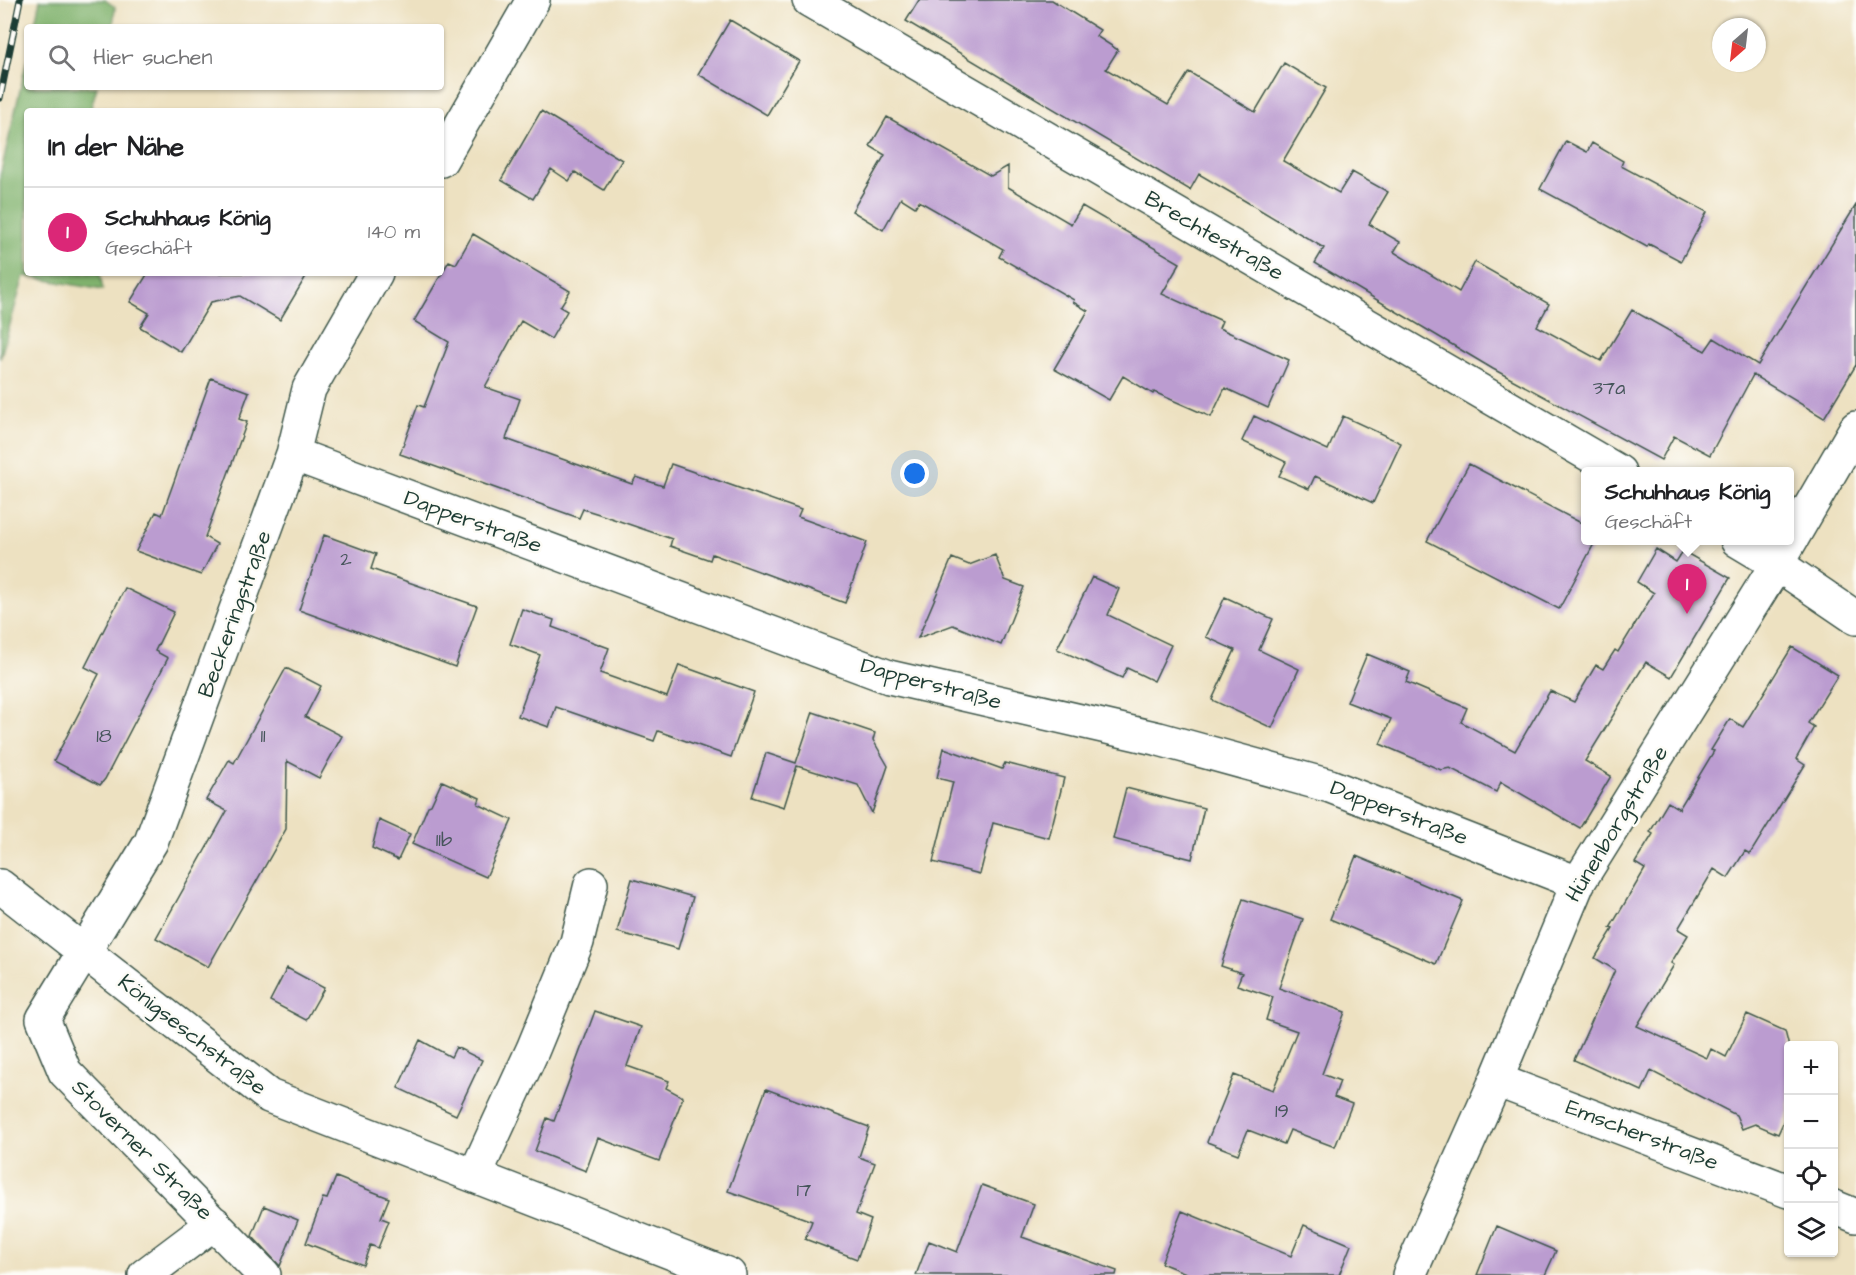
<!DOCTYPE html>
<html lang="de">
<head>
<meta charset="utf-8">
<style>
	:root { --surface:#fff; --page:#f6f6f6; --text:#202124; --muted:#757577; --line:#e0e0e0; --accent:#db2777 }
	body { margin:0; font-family:"Architects Daughter",sans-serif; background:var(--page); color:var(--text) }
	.controls { position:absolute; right:18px; bottom:18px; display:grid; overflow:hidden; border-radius:6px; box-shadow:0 2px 4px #0004 }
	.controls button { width:54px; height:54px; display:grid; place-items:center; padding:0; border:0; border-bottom:2px solid var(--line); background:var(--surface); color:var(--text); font:30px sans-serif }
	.compass { position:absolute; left:1712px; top:18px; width:54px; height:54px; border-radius:50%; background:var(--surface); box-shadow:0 2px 4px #0004; rotate:208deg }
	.you { position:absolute; left:915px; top:474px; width:21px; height:21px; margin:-15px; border:4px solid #fff; border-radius:50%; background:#1a73e8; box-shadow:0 0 0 9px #1a73e833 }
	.badge { display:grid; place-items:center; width:39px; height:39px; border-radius:50%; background:var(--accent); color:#fff; font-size:20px; font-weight:700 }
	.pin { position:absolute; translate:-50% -50px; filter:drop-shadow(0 2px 3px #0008) }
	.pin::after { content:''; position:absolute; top:32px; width:21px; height:18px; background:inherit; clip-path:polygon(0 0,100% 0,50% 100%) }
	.popup { position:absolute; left:1581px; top:467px; width:213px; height:78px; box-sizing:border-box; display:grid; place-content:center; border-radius:6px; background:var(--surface); filter:drop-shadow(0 2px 4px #0005); font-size:20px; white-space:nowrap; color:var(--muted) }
	.popup b { font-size:22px; color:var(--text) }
	.popup::after { content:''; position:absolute; left:50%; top:100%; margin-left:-12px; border:12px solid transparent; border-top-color:var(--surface) }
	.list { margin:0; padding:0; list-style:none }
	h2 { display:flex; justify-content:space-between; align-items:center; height:78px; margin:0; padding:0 24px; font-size:26px }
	h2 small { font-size:20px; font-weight:400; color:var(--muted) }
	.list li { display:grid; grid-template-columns:39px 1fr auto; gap:18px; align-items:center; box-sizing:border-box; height:90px; padding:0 24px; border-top:2px solid var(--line) }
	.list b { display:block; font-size:22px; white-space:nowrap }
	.list p { margin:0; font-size:20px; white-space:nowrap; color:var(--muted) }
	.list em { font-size:20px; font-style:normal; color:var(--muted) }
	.icon { flex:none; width:33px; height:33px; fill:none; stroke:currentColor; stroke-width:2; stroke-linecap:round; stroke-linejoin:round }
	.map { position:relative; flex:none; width:1856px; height:1275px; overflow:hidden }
	.search { position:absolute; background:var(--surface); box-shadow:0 2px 4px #0004; left:24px; top:24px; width:420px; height:66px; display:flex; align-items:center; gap:15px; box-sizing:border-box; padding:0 21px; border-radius:6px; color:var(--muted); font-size:22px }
	.panel { position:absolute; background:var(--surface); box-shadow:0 2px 4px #0004; left:24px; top:108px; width:420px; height:168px; border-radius:6px }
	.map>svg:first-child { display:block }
	.forest { fill:#80b26d; stroke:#507850; stroke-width:1.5 }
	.building { fill:#bb9cd0 }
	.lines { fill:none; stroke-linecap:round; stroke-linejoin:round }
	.minor-casing { stroke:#3e5649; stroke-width:36 }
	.minor { stroke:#fff; stroke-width:33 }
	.rail-casing { stroke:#1f3d34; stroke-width:7 }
	.rail { stroke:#fdfcf7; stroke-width:4.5; stroke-dasharray:14; stroke-linecap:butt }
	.labels { text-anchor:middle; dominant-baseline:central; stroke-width:5; stroke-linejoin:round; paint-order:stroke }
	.number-label { font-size:20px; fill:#46555b }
	.street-label { font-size:22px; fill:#1f3d34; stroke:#fdfcf7 }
</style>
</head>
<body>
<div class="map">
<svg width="1856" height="1275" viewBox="0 0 1856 1275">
	<rect width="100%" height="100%" fill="#fdfcf7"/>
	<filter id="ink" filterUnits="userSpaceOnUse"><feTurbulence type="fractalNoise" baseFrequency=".0167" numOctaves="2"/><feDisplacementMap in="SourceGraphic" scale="12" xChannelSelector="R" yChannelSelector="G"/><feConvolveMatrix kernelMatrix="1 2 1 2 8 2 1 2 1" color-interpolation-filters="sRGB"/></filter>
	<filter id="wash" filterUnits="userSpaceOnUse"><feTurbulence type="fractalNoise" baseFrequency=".008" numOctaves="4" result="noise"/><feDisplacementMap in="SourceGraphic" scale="24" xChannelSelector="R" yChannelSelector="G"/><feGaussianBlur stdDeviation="1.35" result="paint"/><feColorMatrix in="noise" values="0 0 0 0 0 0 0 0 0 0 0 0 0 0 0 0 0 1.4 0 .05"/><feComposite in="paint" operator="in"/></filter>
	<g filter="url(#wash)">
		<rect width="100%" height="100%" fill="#ede1c1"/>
		<!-- forest -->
		<path class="forest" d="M40,0H105L115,7L113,27H34Z
			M27,60V87H97L90,111H27V273H100L103,290L24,276L0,359V176Z"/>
		<g id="blocks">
			<!-- building -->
			<path class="building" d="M919,0H1052L1100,30L1096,36L1118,50L1106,69L1168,105L1189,72L1255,112L1284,63L1326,88L1283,161L1339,193L1352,172L1388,192L1369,224L1400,242L1394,252L1459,292L1475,262L1549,304L1537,326L1601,361L1632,310L1705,351L1714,338L1758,365L1856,205V365L1824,418L1753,375L1710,455L1674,436L1661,460L1493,369L1315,263L1324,248L1252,205L1199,174L1190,190L906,21Z
				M730,20L799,61L767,115L698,74Z
				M541,111L622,160L604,190L575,172L569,181L551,169L533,199L501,180Z
				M887,117L991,176L1008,166V187L1071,224L1082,206L1180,263L1162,294L1222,321L1219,328L1289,360L1268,408L1225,388L1211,417L1154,392L1153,394L1123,376L1109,400L1054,369L1088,311L1073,302L1074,300L999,257L1003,249L919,201L915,207L901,198L883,230L852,211L885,155L870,146Z
				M1566,141L1587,152L1592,143L1623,161L1621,166L1707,212L1681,261L1649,244L1647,247L1540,189Z
				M473,234L570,291L560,307L567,311L551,339L521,321L485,387L520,399L506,439L632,484L636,477L663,486L671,464L801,510L798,517L867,542L845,603L712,554L710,560L670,546L672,539L599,514L583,509L579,518L400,454L418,405L424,407L449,342L414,321L449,261L456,264Z
				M148,273H308L280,320L240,296L211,302L181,352L140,327L149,313L130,302Z
				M211,378L249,392L239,419L247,422L205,537L217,544L201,575L136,551L156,512L162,515Z
				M1254,416L1328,450L1343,416L1401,443L1373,503L1315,476L1309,489L1279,476L1286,462L1242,441Z
				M1469,464L1585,525V540H1596L1559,609L1427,541Z
				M324,535L376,554L371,569L477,606L455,667L299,610Z
				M1656,549L1676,562L1683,551L1730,578L1671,677L1646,662L1585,761L1611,776L1580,828L1501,782L1496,792L1450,768L1441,770L1380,744L1391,719L1347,702L1367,654L1410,672L1406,682L1467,708L1461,722L1515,751L1550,691L1574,702L1596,665L1603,669L1615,650L1618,652L1654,593L1637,582Z
				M995,555L1005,580L1024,587L1001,645L953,625L918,638L952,558L969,565Z
				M1092,577L1119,589L1108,615L1171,645L1154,681L1127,668L1122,678L1057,649Z
				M125,588L174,612L155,651L168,658L105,779L100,785L54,761L99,674L85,667Z
				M1225,597L1273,619L1259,650L1299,669L1272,728L1212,700L1235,650L1206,637Z
				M522,609L554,620L552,627L609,648L600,673L667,697L679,665L754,692L731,757L658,731L654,741L556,707L549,727L518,716L540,655L510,644Z
				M1792,647L1838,675L1808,723L1814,727L1796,759L1805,765L1750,854L1745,851L1728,878L1714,869L1678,929L1688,935L1671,963L1674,965L1637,1026L1707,1058L1711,1049L1726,1057L1747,1014L1785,1031L1788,1043V1112L1778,1134L1755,1124L1742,1129L1736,1115L1651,1071L1642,1091L1574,1060L1615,970L1595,958L1613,929L1610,928L1645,869L1635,863L1653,834L1650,832L1668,802L1679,809L1714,751L1711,750L1730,719L1743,727Z
				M286,668L321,686L305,717L342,736L319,778L287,761L286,829L208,967L156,938L227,811L206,800L229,760L234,763Z
				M813,712L875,733L873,740L888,766L872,813L858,785L797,766L784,807L752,797L766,753L796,763Z
				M944,748L1002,769L1005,763L1064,778L1049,838L993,823L980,874L933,862L953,782L937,778Z
				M442,781L480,798L478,804L512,820L486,877L412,844L428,806L431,805Z
				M1126,788L1204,808L1192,859L1113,839Z
				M379,820L410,834L398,860L372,848Z
				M1356,856L1463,901L1436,964L1330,919Z
				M632,879L693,897L678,949L617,932Z
				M1243,899L1303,919L1279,988L1345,1012L1322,1074L1340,1081L1334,1097L1352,1104L1335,1147L1290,1130L1284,1144L1248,1130L1238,1154L1207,1142L1234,1075L1273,1090L1297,1031L1266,1020L1273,997L1237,985L1242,973L1221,966Z
				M287,968L324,988L306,1020L270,1001Z
				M595,1011L641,1027L627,1066L669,1081L666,1088L683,1097L659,1161L598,1138L586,1171L535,1151L547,1118L554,1121Z
				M420,1040L451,1057L456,1047L482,1060L456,1115L398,1088Z
				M766,1089L869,1127L859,1157L875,1163L856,1214L871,1220L857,1259L805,1239L812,1221L728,1191Z
				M336,1177L389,1198L381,1218L389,1221L378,1248L370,1245L363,1265L306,1243L323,1198L327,1199Z
				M982,1185L1034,1204L1022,1237L1117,1271L1116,1275H916L929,1241L957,1252Z
				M264,1206L298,1220L280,1266L252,1236Z
				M1182,1211L1291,1256L1304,1225L1351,1245L1339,1275H1191L1161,1263Z
				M1497,1226L1556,1251L1545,1275H1477Z"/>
		</g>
	</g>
	<g filter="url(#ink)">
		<use href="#blocks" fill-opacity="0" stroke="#3e5649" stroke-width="1.5"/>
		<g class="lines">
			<!-- minor casing -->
			<g class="minor-casing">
				<path id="minor" d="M809,0L1619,472
					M441,160L533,0
					M293,454L889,677L1159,739L1330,786L1578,883
					M1737,540L1777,564L1856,618
					M0,886L269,1096L729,1275
					M1496,1080L1788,1191
					M475,1175L533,1049L577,942L591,884
					M1834,1207L1856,1216
					M145,1275L214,1223
					M264,1275L65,1072L43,1019L151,842L293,454L309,389L376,273
					M1409,1275L1496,1080L1578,883L1777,564L1856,428"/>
			</g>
			<!-- minor -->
			<use href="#minor" class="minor"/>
			<!-- rail casing -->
			<g class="rail-casing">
				<path id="rail" d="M0,98L20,0"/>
			</g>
			<!-- rail -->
			<use href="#rail" class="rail"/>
		</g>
	</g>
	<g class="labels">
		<!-- number labels -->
		<g class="number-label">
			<text x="1609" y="388">37a</text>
			<text x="346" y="559">2</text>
			<text x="104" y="736">18</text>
			<text x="263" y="736">11</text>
			<text x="444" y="840">11b</text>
			<text x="1282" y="1111">19</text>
			<text x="804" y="1190">17</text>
		</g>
		<!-- street labels -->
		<g class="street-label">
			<text transform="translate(1214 236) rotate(30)">Brechtestraße</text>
			<text transform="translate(473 522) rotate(20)">Dapperstraße</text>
			<text transform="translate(235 614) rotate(-70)">Beckeringstraße</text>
			<text transform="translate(931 684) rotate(15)">Dapperstraße</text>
			<text transform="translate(1399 813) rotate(21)">Dapperstraße</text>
			<text transform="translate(1617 824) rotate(-59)">Hünenborgstraße</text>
			<text transform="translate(192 1035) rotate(38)">Königseschstraße</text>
			<text transform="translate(1642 1135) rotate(21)">Emscherstraße</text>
			<text transform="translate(142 1150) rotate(45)">Stoverner Straße</text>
		</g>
	</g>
</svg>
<div class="controls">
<button>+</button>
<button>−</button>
<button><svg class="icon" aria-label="locate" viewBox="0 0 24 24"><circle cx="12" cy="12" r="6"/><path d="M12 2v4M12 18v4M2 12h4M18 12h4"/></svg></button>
<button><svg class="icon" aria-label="layers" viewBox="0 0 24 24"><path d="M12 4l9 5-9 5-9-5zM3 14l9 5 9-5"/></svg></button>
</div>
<svg class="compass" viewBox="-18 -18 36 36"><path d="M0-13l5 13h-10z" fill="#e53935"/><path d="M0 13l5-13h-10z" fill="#757577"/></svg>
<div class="you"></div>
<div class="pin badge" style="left:1687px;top:614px">1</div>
<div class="popup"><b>Schuhhaus König</b>Geschäft</div>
<div class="search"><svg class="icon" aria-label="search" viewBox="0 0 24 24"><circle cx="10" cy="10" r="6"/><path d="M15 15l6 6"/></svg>Hier suchen</div>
<section class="panel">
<h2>In der Nähe<small></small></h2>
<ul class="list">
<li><span class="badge">1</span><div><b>Schuhhaus König</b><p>Geschäft</p></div><em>140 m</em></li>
</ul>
</section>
</div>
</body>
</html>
